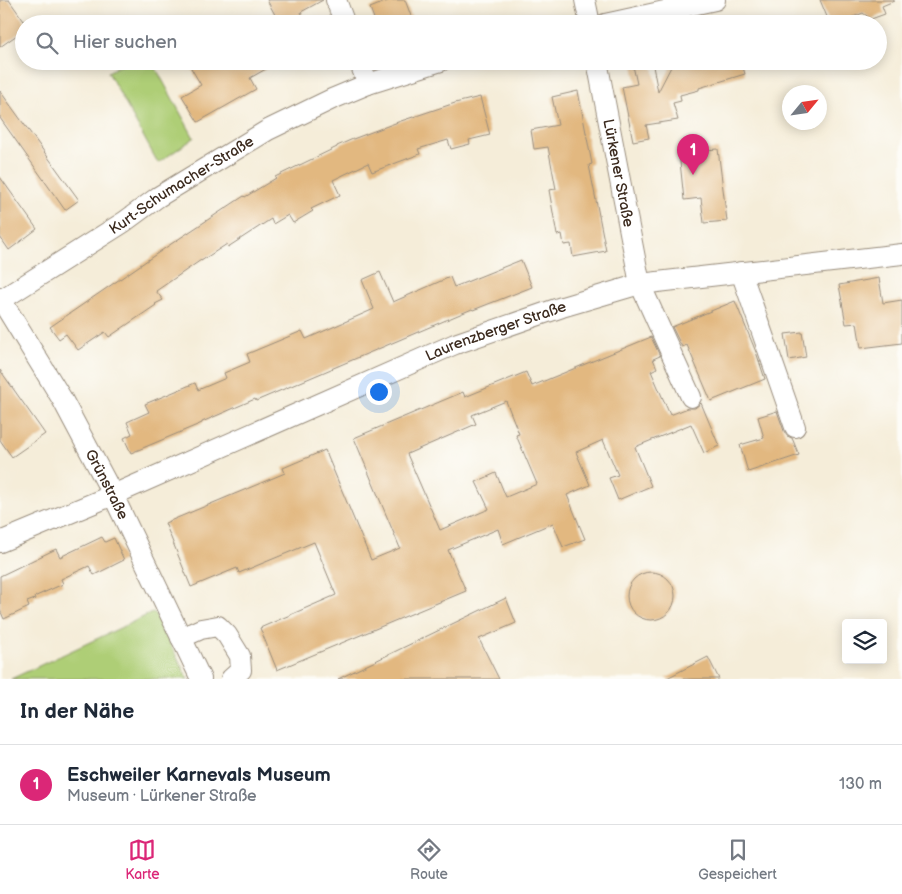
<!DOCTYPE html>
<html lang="de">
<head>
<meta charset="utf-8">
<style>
	:root { --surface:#fff; --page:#f6f6f7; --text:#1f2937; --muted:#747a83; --line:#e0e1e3; --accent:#db2777 }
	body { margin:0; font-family:"Balsamiq Sans",sans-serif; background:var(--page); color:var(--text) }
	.controls { position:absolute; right:15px; bottom:15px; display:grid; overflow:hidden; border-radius:5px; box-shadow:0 2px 12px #0003 }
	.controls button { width:45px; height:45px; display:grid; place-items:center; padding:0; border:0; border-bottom:1px solid var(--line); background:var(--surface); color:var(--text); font:25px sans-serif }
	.compass { position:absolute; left:782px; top:85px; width:45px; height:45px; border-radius:50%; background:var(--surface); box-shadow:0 2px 12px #0003; rotate:61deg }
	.you { position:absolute; left:378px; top:391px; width:18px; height:18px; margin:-12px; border:4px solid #fff; border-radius:50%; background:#1a73e8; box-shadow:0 0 0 8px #1a73e833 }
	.badge { display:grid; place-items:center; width:32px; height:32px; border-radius:50%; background:var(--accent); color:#fff; font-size:16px; font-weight:700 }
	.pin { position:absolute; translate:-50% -41px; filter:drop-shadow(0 1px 2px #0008) }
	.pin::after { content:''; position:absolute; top:26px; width:18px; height:15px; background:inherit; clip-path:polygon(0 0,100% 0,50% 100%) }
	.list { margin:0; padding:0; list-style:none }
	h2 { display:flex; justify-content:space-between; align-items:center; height:65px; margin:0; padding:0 20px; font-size:21px }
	h2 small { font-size:16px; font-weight:400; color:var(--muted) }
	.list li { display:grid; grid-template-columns:32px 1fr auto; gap:15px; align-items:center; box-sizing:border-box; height:80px; padding:0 20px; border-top:1px solid var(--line) }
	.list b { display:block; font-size:19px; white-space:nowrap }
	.list p { margin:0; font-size:16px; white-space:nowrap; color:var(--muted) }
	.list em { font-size:16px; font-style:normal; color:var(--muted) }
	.icon { flex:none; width:28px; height:28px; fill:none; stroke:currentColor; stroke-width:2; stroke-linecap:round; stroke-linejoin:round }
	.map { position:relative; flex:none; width:902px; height:679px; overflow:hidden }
	.search { position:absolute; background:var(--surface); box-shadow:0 2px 12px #0003; left:15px; right:15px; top:15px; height:55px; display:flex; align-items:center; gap:12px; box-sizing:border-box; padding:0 18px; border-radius:28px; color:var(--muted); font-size:19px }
	.sheet { height:145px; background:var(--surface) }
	nav { display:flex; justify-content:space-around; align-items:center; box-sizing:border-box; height:70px; border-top:1px solid var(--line); background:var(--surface); font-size:14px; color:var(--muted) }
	nav a { display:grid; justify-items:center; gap:2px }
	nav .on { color:var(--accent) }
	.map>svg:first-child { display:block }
	.green { fill:#aece76; stroke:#747c4a }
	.building { fill:#e2b880; fill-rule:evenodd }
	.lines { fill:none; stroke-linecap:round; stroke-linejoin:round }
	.minor-casing { stroke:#988c7c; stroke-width:22 }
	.minor { stroke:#fff; stroke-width:20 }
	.labels { text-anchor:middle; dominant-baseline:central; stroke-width:5; stroke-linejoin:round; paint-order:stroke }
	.street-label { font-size:15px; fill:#3b2a1e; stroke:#fdfcf7 }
</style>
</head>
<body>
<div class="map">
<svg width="902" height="679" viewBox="0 0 902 679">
	<rect width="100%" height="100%" fill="#fdfcf7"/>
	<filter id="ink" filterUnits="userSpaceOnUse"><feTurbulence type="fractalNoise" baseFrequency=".02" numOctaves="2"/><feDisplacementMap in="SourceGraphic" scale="10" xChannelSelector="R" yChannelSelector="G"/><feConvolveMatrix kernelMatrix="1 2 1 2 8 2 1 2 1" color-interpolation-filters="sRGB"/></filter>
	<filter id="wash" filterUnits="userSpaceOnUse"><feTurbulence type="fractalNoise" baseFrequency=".0096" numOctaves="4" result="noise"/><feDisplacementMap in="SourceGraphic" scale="20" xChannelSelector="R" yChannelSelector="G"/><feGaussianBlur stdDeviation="1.12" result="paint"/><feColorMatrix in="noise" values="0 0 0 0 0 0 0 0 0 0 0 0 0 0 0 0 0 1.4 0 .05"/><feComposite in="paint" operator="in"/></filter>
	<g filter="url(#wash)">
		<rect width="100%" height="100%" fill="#f5edd9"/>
		<!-- green -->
		<path class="green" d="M127,61H152L194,138L158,163L108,72Z
			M154,612L188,679H11Z"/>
		<g id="blocks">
			<!-- building -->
			<path class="building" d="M0,0H9L26,24H24V30L0,47Z
				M267,0H323L301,12L307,24H280Z
				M390,0H405L414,24H376L370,8Z
				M820,0H894V1L882,6L885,14L871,19L863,13L836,24H830Z
				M203,61H280L250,78L256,89L198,122L182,96L201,85L191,68Z
				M632,61H652L658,92L674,61H741L745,74L699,88V90L680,95L681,101L673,103L678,120L646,125L649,138L633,141L622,87L637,84Z
				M0,91L79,200L65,210L0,118Z
				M578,91L592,164L589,165L606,251L573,257L571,244L564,245L562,234L557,235L549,190L556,189L548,147L534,149L531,130L558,125L552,97Z
				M480,97L490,135L469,140L470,144L451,149L448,140L418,149L420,154L372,172L368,163L333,180L340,195L311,209L313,211L293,223L288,215L273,224L271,219L228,247L227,244L201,261V260L156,291L163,300L155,304L156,305L109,337L105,332L78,350L66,334L59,339L50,327L171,244L244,196L245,197L276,178L275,177L337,147V146L353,139L398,122L455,103Z
				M718,149L727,221L704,223L701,198L684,200L679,152Z
				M0,177L37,229L9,250L0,237Z
				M521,260L532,287L473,310L472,309L270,395L256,401L255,399L202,422V423L131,453L124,438L132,434L127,422L149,412L145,404L195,383L198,390L226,378L224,373L250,362L247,354L302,331L306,339L374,309L362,280L380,272L393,302L450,277L454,287Z
				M879,278L883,303L902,300V343L861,348L857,323L846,324L839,285Z
				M735,301L756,352L765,379L711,401L687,345L682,347L672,327Z
				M802,332L806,357L789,360L785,334Z
				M651,337L660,356L653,359L657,368L651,371L670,415L688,408H695L701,403L719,446L704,453L691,424L635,447L651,486L618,500L609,478L618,475L603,440L576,452L590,485L567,495L585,539L563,547L553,523L503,544L498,529L448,550L466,591L277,670L260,628L336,595L314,542L239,573L237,568L191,587L165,523L285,473L283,468L325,450L371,560L400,548L354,438L463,392L465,397L526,372L532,386ZM506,401L519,434L516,435L537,484L506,497L496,473L476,482L489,509L440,530L407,454L476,424L472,415Z
				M0,370L45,434L12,457L0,440Z
				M777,411L784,431L787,436L792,438L799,455L748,472L740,445L764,438L758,417Z
				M102,537L105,542L114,538L124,560L94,575L89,566L61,579L63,584L34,597L35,599L27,602L29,607L4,619L0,610V576L56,549L60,557Z
				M627 596a24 24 0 1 1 48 0a24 24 0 1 1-48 0Z
				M506,598L516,623L479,639L499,679H338Z
				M708,657L719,679H665Z"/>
		</g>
	</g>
	<g filter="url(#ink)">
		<use href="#blocks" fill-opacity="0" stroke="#988c7c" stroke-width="1"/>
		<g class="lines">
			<!-- minor casing -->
			<g class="minor-casing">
				<g id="minor">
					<path d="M336,0L345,24"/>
					<path d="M585,0L590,24"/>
					<path d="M605,24L715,0"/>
					<path d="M359,61L368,84"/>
					<path id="s1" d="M597,61L640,284L691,397"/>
					<path d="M741,272L795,427"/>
					<path id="s2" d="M0,298L62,399L113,495L201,679"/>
					<path id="s3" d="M1,300L124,222L158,197L268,130L332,99L368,84L441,61"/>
					<path id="s4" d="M0,542L113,495L455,344L562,307L640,284L902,254"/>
					<path d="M181,638L201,629L218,626L227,635L240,656L241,670L231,679"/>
				</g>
			</g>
			<!-- minor -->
			<use href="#minor" class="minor"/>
		</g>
	</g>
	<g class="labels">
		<!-- street labels -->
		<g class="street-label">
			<text stroke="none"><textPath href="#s1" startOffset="114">Lürkener Straße</textPath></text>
			<text stroke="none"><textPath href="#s3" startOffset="214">Kurt-Schumacher-Straße</textPath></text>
			<text stroke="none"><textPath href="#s4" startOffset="539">Laurenzberger Straße</textPath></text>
			<text stroke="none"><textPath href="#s2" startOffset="215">Grünstraße</textPath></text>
		</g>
	</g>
</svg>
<div class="controls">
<button><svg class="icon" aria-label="layers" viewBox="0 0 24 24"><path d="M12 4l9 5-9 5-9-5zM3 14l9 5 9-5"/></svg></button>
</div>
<svg class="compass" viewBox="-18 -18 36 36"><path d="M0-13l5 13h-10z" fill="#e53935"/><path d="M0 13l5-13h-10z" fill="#747a83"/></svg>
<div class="you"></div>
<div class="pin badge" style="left:693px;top:175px">1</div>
<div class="search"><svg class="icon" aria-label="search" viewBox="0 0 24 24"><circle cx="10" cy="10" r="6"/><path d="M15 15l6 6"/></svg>Hier suchen</div>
</div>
<section class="sheet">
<h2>In der Nähe<small></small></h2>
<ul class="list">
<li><span class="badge">1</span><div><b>Eschweiler Karnevals Museum</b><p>Museum · Lürkener Straße</p></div><em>130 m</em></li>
</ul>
</section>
<nav>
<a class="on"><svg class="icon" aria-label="map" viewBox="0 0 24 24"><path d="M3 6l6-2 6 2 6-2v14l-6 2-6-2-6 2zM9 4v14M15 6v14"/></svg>Karte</a>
<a><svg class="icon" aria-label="directions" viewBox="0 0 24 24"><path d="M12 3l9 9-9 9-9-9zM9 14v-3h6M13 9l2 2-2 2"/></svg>Route</a>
<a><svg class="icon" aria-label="saved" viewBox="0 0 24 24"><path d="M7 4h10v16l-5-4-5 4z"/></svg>Gespeichert</a>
</nav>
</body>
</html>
